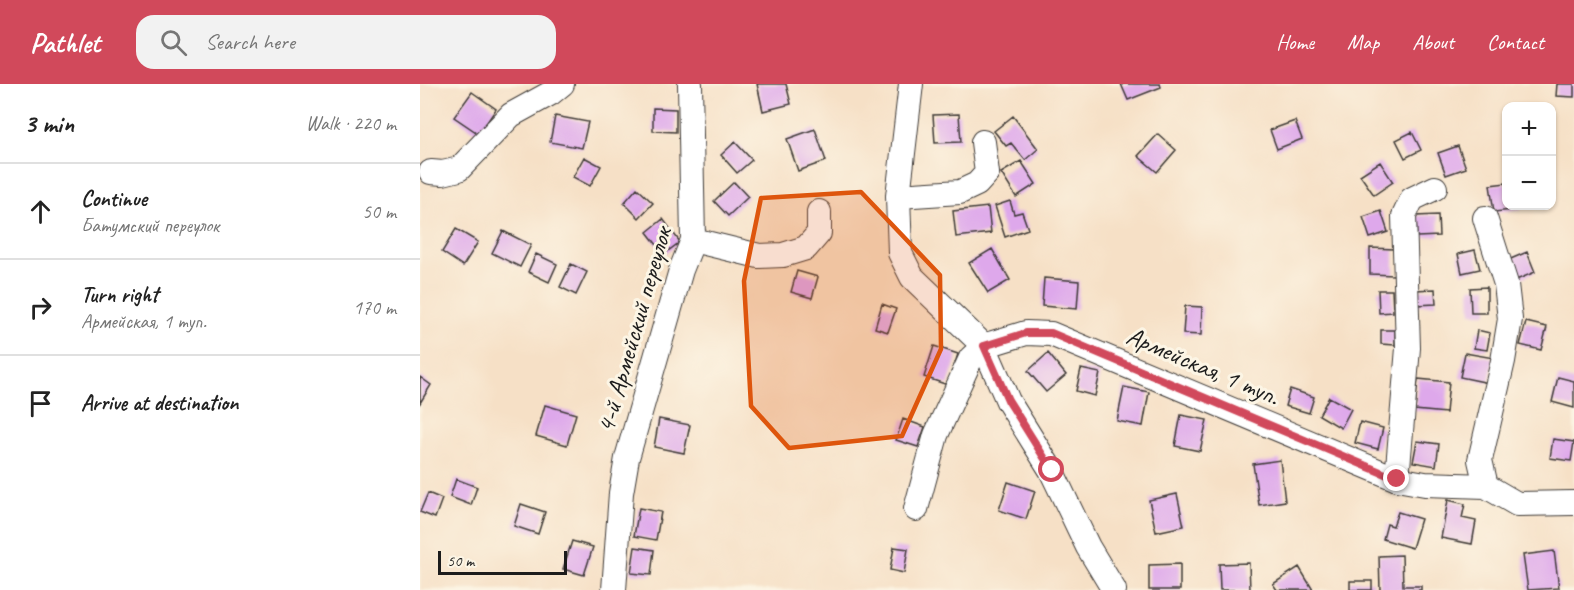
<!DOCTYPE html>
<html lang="en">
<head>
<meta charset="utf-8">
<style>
	:root { --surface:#fff; --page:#f2f2f2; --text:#222; --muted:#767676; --line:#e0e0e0; --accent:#d1495b }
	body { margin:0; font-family:Caveat,sans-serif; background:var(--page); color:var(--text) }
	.controls { position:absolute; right:18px; top:18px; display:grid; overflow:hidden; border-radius:12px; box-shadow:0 2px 4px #0004 }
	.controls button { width:54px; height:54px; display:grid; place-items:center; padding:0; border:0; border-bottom:2px solid var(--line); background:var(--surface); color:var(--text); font:30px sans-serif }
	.scale { position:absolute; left:18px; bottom:15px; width:129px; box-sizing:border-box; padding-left:6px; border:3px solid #1c1c1c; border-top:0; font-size:16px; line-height:21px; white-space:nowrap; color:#1c1c1c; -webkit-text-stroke:4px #fcf5e5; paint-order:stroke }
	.stop { position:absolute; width:18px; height:18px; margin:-14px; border:4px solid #d1495b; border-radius:50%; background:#fff }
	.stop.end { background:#d1495b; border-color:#fff; box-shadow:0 2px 6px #0008 }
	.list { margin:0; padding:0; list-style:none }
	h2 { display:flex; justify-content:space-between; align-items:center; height:78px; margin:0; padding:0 24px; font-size:26px }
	h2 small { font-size:20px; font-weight:400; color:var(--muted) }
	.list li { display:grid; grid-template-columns:39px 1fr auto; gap:18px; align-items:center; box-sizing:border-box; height:96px; padding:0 24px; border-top:2px solid var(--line) }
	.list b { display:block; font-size:22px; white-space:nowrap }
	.list p { margin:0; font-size:20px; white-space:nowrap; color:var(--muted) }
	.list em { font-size:20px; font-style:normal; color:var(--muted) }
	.icon { flex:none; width:33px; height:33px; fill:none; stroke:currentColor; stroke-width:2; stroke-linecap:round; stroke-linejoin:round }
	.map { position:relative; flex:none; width:1154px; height:506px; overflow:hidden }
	header { display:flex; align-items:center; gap:36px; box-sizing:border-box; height:84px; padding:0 30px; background:var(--accent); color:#fff }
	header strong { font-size:28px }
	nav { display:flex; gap:33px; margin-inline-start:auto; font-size:21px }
	.search { width:420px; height:54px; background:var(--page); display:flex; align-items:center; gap:15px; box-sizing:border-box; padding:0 21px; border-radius:18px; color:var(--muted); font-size:22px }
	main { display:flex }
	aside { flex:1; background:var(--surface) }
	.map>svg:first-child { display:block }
	.building { fill:#dea8eb }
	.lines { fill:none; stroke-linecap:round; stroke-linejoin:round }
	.minor-casing { stroke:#3d3936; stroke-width:26 }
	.minor { stroke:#fff; stroke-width:24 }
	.route { stroke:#d1495b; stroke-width:8 }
	.marked { fill:#de560d; fill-opacity:0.2; stroke:#de560d; stroke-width:4.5; stroke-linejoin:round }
	.labels { text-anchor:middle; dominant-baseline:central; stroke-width:6; stroke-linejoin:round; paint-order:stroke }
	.street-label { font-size:26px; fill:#1c1c1c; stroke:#fcf5e5 }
</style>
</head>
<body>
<header>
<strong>Pathlet</strong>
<div class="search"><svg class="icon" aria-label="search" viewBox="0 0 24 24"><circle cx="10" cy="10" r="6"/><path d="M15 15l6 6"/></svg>Search here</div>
<nav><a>Home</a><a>Map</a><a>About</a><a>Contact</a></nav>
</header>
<main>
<aside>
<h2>3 min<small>Walk · 220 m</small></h2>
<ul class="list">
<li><svg class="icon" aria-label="ahead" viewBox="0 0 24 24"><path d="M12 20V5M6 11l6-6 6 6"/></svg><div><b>Continue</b><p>Батумский переулок</p></div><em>50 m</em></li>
<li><svg class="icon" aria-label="right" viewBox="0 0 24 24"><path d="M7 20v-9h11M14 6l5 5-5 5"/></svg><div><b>Turn right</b><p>Армейская, 1 туп.</p></div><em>170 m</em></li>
<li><svg class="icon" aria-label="arrive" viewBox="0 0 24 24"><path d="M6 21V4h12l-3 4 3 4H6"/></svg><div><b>Arrive at destination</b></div></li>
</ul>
</aside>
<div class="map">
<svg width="1154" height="506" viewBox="0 0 1154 506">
	<rect width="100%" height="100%" fill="#fcf5e5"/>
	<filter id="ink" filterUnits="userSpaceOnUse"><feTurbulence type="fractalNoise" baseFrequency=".0167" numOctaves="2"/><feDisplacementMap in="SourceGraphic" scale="12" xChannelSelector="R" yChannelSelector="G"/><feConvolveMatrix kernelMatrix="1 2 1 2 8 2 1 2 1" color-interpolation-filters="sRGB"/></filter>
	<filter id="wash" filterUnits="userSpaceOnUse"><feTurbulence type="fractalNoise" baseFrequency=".008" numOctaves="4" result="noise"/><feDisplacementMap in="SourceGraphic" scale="24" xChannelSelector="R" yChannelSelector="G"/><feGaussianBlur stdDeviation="1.35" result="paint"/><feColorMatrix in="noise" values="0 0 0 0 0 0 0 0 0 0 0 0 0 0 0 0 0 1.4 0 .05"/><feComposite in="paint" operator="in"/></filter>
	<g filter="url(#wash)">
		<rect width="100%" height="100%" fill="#f6e0c6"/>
		<g id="blocks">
			<!-- building -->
			<path class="building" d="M337,0H366L371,20L343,27Z
				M701,0H740L741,3L708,16Z
				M1137,0H1154V13L1136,12Z
				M52,8L76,25L59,50L34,33Z
				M233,24L256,25V48L233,47Z
				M539,30L541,58L515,59L513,31Z
				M135,32L168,38L162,64L130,58Z
				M593,32L618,65L605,76L591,59L586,62L574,47Z
				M875,37L882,55L857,65L850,46Z
				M395,45L406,77L378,87L367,55Z
				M992,48L1001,66L985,74L976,56Z
				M738,50L756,66L737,88L718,72Z
				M315,58L332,76L317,89L301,71Z
				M1038,62L1046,84L1026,91L1018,69Z
				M164,73L181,82L170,102L153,93Z
				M601,77L616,100L596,113L581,89Z
				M960,78L973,98L954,111L940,91Z
				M314,98L328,113L308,132L294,117Z
				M1086,99V122H1101V125L1074,128L1070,101Z
				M217,104L233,119L219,134L204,119Z
				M590,117L594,130L602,128L608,145L585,153L575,122Z
				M568,123L571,149L536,153L533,127Z
				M961,127L968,148L950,154L943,133Z
				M1018,131L1019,152L997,153L996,132Z
				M243,135L260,158L244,170L227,148Z
				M36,145L58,158L43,182L22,168Z
				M83,147L111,161L100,183L72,169Z
				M950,164L974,165V191L950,190Z
				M572,165L590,196L568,209L549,179Z
				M1055,166L1060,185L1042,189L1038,170Z
				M1107,168L1115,188L1094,197L1086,177Z
				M116,170L137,180L129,198L108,188Z
				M151,180L167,188L156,211L140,203Z
				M377,187L398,193L392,214L371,208Z
				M624,194L659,197L657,225L622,222Z
				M1067,203V229H1051L1050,204Z
				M1015,205L1016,220L996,221L995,206Z
				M958,206H972L973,228L959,229Z
				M462,220L476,225L468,248L455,244Z
				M765,222L782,223L781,251L763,250Z
				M1106,238L1127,243L1121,266L1100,261Z
				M961,246H975V261L961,260Z
				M1057,246L1070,249L1067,266L1054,264Z
				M514,262L538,270L528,301L504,293Z
				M628,269L646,291L626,308L608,287Z
				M1045,269L1074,274L1069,299L1040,293Z
				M661,285L680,289L675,312L656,307Z
				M0,293L11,301L0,319Z
				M1138,293L1154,297V324L1132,318Z
				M998,295L1029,298L1026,329L995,326Z
				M704,303L729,308L723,342L697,337Z
				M870,305L894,313L889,329L865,322Z
				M909,313L931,325L921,344L899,331Z
				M125,321L156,330L147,361L116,352Z
				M761,331L787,336L780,367L755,362Z
				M239,335L270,341L264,369L234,363Z
				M483,335L505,343L498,363L476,356Z
				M940,338L963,344L958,365L935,359Z
				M1133,355L1154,358L1151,377L1130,374Z
				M997,357L1019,360L1016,382L993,378Z
				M860,376L865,417L839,421L833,380Z
				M36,395L57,403L51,421L30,413Z
				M588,398L615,407L606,435L579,426Z
				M8,409L22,415L15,434L0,428Z
				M757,410L764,442L736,448L729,416Z
				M1028,416L1045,420L1042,434L1056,437L1052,460L1021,454Z
				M101,420L125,428L118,450L94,442Z
				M219,424L241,428L236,456L214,452Z
				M978,428L1001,435L992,464L963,455L967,440L973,442Z
				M152,457L173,463L164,491L143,485Z
				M215,463L234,466L231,491L211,489Z
				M474,463L488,465L484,489L470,486Z
				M1134,467L1139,504L1108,506L1103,471Z
				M982,471L983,502H1001V506H960L959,472Z
				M829,479L830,506H800L799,480Z
				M760,480V506H729V481Z
				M879,483L893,506H857L853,500Z
				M930,497H952V506H930Z"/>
		</g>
	</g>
	<g filter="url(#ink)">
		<use href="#blocks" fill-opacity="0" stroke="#3d3936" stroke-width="1.5"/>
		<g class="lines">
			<!-- minor casing -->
			<g class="minor-casing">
				<path id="minor" d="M491,0L478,112L480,169L492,193L564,262L588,317L631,386L668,463L694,506
					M11,88L23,89L39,85L91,31L131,9L142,0
					M478,112L540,108L557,100L567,89L563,58
					M1065,134L1086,200L1090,235L1083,277L1060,376L1066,402
					M273,156L339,172L363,171L386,164L399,149V128
					M977,395L988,264L984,132L992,115L1015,104
					M496,425L516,351L551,274L564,262L573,259L606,249L631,250L977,395L1005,400L1066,402L1097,420L1154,419
					M194,506L201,409L207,374L261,186L273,156L270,0"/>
			</g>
			<!-- minor -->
			<use href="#minor" class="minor"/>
		</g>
	</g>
	<g class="lines" filter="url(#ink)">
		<!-- route -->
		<path class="route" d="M632,386L588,316L564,262L606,249H631L977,395"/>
	</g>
	<!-- marked area -->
	<path class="marked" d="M441,108L520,191L521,265L482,352L369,364L331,322L324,197L341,114Z"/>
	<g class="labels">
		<!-- street labels -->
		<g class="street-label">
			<text transform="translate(214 246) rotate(-74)">4-й Армейский переулок</text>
			<text transform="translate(783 282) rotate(23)">Армейская, 1 туп.</text>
		</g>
	</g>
</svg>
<div class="controls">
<button>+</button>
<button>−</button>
</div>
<div class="scale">50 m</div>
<div class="stop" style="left:632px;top:386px"></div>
<div class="stop end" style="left:977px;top:395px"></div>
</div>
</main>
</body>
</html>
